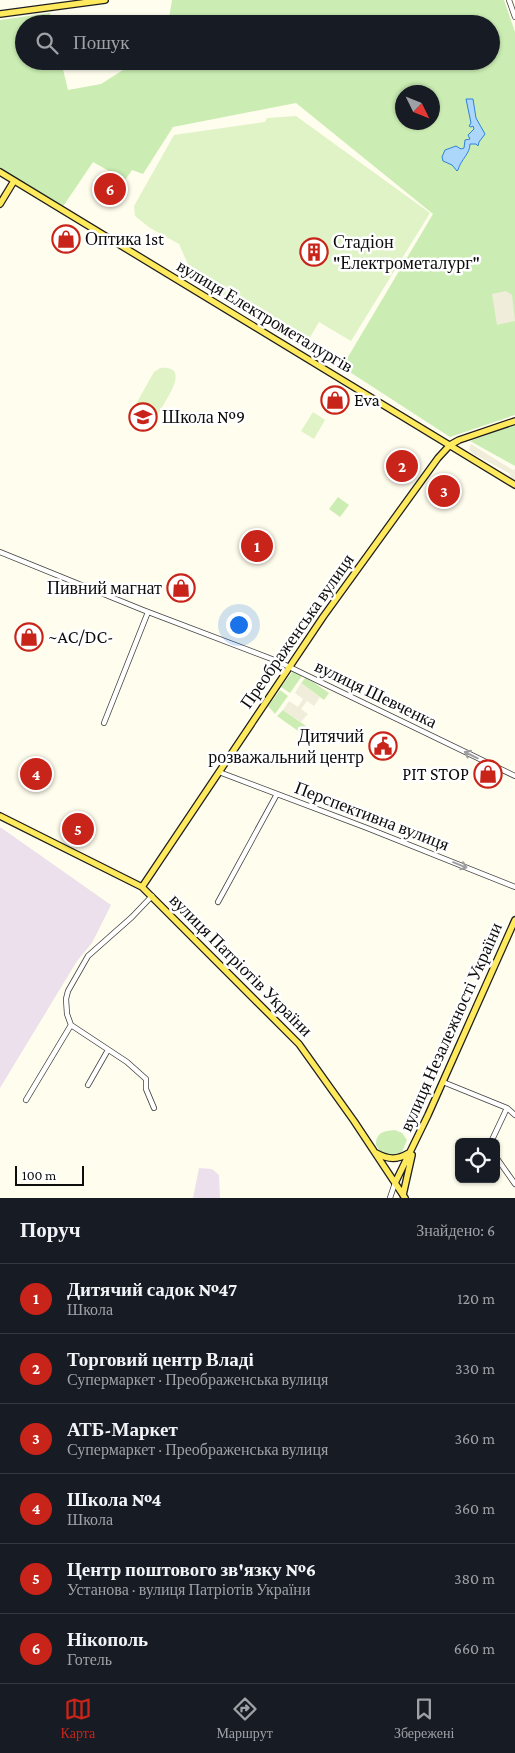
<!DOCTYPE html>
<html lang="uk">
<head>
<meta charset="utf-8">
<style>
	:root { --surface:#171b24; --page:#20242c; --text:#f1f3f6; --muted:#9ea1a6; --line:#363941; --accent:#c92419 }
	body { margin:0; font-family:"Crimson Pro",serif; background:var(--page); color:var(--text) }
	.controls { position:absolute; right:15px; bottom:15px; display:grid; overflow:hidden; border-radius:8px; box-shadow:0 1px 4px #0004 }
	.controls button { width:45px; height:45px; display:grid; place-items:center; padding:0; border:0; border-bottom:1px solid var(--line); background:var(--surface); color:var(--text); font:25px sans-serif }
	.compass { position:absolute; left:395px; top:85px; width:45px; height:45px; border-radius:50%; background:var(--surface); box-shadow:0 1px 4px #0004; rotate:133deg }
	.scale { position:absolute; left:15px; bottom:12px; width:69px; box-sizing:border-box; padding-left:5px; border:2px solid #0d0d0d; border-top:0; font-size:14px; line-height:18px; white-space:nowrap; color:#0d0d0d; -webkit-text-stroke:4px #fff; paint-order:stroke }
	.you { position:absolute; left:238px; top:624px; width:18px; height:18px; margin:-12px; border:4px solid #fff; border-radius:50%; background:#1a73e8; box-shadow:0 0 0 8px #1a73e833 }
	.badge { display:grid; place-items:center; width:32px; height:32px; border-radius:50%; background:var(--accent); color:#fff; font-size:16px; font-weight:700 }
	.pin { position:absolute; translate:-50% -50%; border:2px solid #fff; box-shadow:0 1px 5px #0006 }
	.list { margin:0; padding:0; list-style:none }
	h2 { display:flex; justify-content:space-between; align-items:center; height:65px; margin:0; padding:0 20px; font-size:21px }
	h2 small { font-size:16px; font-weight:400; color:var(--muted) }
	.list li { display:grid; grid-template-columns:32px 1fr auto; gap:15px; align-items:center; box-sizing:border-box; height:70px; padding:0 20px; border-top:1px solid var(--line) }
	.list b { display:block; font-size:19px; white-space:nowrap }
	.list p { margin:0; font-size:16px; white-space:nowrap; color:var(--muted) }
	.list em { font-size:16px; font-style:normal; color:var(--muted) }
	.icon { flex:none; width:28px; height:28px; fill:none; stroke:currentColor; stroke-width:2; stroke-linecap:round; stroke-linejoin:round }
	.map { position:relative; flex:none; width:515px; height:1198px; overflow:hidden }
	.search { position:absolute; background:var(--surface); box-shadow:0 1px 4px #0004; left:15px; right:15px; top:15px; height:55px; display:flex; align-items:center; gap:12px; box-sizing:border-box; padding:0 18px; border-radius:28px; color:var(--muted); font-size:19px }
	.sheet { height:485px; background:var(--surface) }
	nav { display:flex; justify-content:space-around; align-items:center; box-sizing:border-box; height:70px; border-top:1px solid var(--line); background:var(--surface); font-size:14px; color:var(--muted) }
	nav a { display:grid; justify-items:center; gap:2px }
	nav .on { color:var(--accent) }
	.map>svg:first-child { display:block }
	.industrial { fill:#ede0ed }
	.green { fill:#cbedb3; fill-rule:evenodd }
	.pitch { fill:#dff3c6 }
	.plaza { fill:#f0eddb }
	.water { fill:#add6fb; stroke:#2e82d8 }
	.lines { fill:none; stroke-linecap:round; stroke-linejoin:round }
	.minor-casing { stroke:#404040; stroke-width:6 }
	.major-casing { stroke:#1e1e1e; stroke-width:8 }
	.minor { stroke:#fff; stroke-width:4.5 }
	.major { stroke:#ffe95d; stroke-width:5.5 }
	.oneway { stroke:#9e9e9e }
	.labels { text-anchor:middle; dominant-baseline:central; stroke-width:5; stroke-linejoin:round; paint-order:stroke }
	.poi-label { font-size:18px; fill:#0d0d0d; stroke:#fff; text-anchor:start }
	.street-label { font-size:18px; fill:#0d0d0d; stroke:#fff }
</style>
</head>
<body>
<div class="map">
<svg width="515" height="1198" viewBox="0 0 515 1198">
	<rect width="100%" height="100%" fill="#fffded"/>
	<!-- industrial -->
	<path class="industrial" d="M0,827L111,905L92,943L77,961L0,1088Z
		M199,1168L212,1169L219,1175L220,1198H193Z"/>
	<!-- green -->
	<path class="green" d="M172,0H504L515,32V415L450,437L342,367L433,214L296,103L173,127L143,174L132,170L125,180L93,162L62,208L0,169V20L50,13L53,24H24V61H61L68,90L101,84L137,61H491V24H167L169,18ZM402,92H432V122H402Z
		M515,425V466L470,441Z
		M338,497L349,505L340,517L329,509Z
		M293,671L302,676L290,693L281,687Z
		M306,677L329,693L324,700L301,683Z
		M280,690L288,696L275,714L268,706Z
		M283,710L306,726L301,733L277,716Z
		M395,1130L402,1133L407,1140L402,1152L392,1156L381,1153L376,1145C376,1132 384,1131 395,1130Z"/>
	<!-- pitch -->
	<path class="pitch" d="M296,116L430,213L351,341L319,322L305,346L195,280L179,244L150,228L135,216L134,206L174,135L265,122L267,118Z
		M160,368C188,365 171,392 165,402C162,407 158,416 153,419C147,423 140,419 136,414V404L154,372Z
		M313,412L325,420L314,439L301,431Z"/>
	<!-- plaza -->
	<path class="plaza" d="M506,291L512,295L515,321L497,325L492,294Z
		M471,444L513,470L515,469V480L511,478L509,473L472,453L469,449Z
		M301,683L320,697L314,706L307,701L301,709L308,714L301,722L283,710L289,701L298,707L303,699L295,693Z"/>
	<!-- water -->
	<path class="water" d="M466,99H473L476,118L485,134L479,142L478,146L476,144H470C470,154 461,159 458,170L457,171L452,165L443,161L442,157L445,150L456,146L461,149L464,148L465,140L470,139L468,135L474,129L473,126L471,127L469,126L471,123Z"/>
	<g class="lines">
		<!-- minor casing -->
		<g class="minor-casing">
			<path id="minor" d="M509,0L515,17
				M0,552L143,610L277,661L515,776
				M104,723L148,612
				M219,772L367,828L515,887
				M152,896L132,917L88,956L68,991L66,999L67,1014L71,1025L127,1062L146,1079V1089L154,1108
				M218,902L277,794
				M443,1082L507,1108L515,1115
				M88,1085L108,1050
				M26,1100L71,1025
				M491,1142L507,1108
				M496,1157L515,1184
				M390,1198L395,1183"/>
		</g>
		<!-- major casing -->
		<g class="major-casing">
			<path id="major" d="M0,14L105,0
				M0,172L515,485
				M0,204L14,181
				M0,816L142,887L299,1044L354,1121L405,1198
				M142,887L323,617L438,458L450,445L459,440L515,421
				M376,1153C389,1160 397,1160 409,1153
				M395,1183L428,1115L515,920
				M403,1195L412,1155"/>
		</g>
		<!-- minor -->
		<use href="#minor" class="minor"/>
		<!-- major -->
		<use href="#major" class="major"/>
	</g>
	<!-- one-way arrows -->
	<defs><path id="oneway-shaft" d="M-6 0H5M1.5-3L5.5 0L1.5 3" fill="none" stroke-width="1.6" stroke-linecap="round" stroke-linejoin="round" transform="scale(1.25)"/></defs>
	<g class="oneway">
		<use href="#oneway-shaft" transform="translate(471 755) rotate(-154)"/>
		<use href="#oneway-shaft" transform="translate(460 865) rotate(22)"/>
	</g>
	<!-- icons -->
	<defs>
		<g id="shop-ring" transform="scale(1.4375)"><circle r="9.5" fill="#fff" stroke="#c92419" stroke-width="1.5"/><path d="M-5-2.5h2.3a2.7 3.5 0 0 1 5.4 0H5L5.5 6h-11ZM-1.5-2.5h3a1.5 2.3 0 0 0-3 0Z" fill="#c92419"/></g>
		<g id="building-ring" transform="scale(1.4375)"><circle r="9.5" fill="#fff" stroke="#c92419" stroke-width="1.5"/><path d="M-4-6H4V6H1V3H-1V6H-4ZM-2.5-4.3h1.7v1.8h-1.7ZM.8-4.3h1.7v1.8H.8ZM-2.5-1h1.7V.8h-1.7ZM.8-1h1.7V.8H.8Z" fill="#c92419"/></g>
		<g id="school-ring" transform="scale(1.4375)"><circle r="9.5" fill="#fff" stroke="#c92419" stroke-width="1.5"/><path d="M0-5L7-2L0 1L-7-2ZM-4 1L0 2.5L4 1V4Q0 6-4 4Z" fill="#c92419"/></g>
		<g id="civic-ring" transform="scale(1.4375)"><circle r="9.5" fill="#fff" stroke="#c92419" stroke-width="1.5"/><path d="M-.6-6.5H3V-4.5H.6V-3L4-1V1h2V6H-6V1h2V-1L-.6-3ZM-1.2 2.5V6h2.4V2.5Z" fill="#c92419"/></g>
	</defs>
	<g fill-rule="evenodd">
		<use href="#shop-ring" x="66" y="239"/>
		<use href="#building-ring" x="314" y="252"/>
		<use href="#shop-ring" x="335" y="400"/>
		<use href="#school-ring" x="143" y="417"/>
		<use href="#shop-ring" x="181" y="588"/>
		<use href="#shop-ring" x="29" y="637"/>
		<use href="#civic-ring" x="383" y="746"/>
		<use href="#shop-ring" x="488" y="774"/>
	</g>
	<g class="labels">
		<!-- poi labels -->
		<g class="poi-label">
			<text x="85" y="239">Оптика 1st</text>
			<text x="333" y="242">Стадіон<tspan x="333" dy="21">"Електрометалург"</tspan></text>
			<text x="354" y="400">Eva</text>
			<text x="162" y="417">Школа №9</text>
			<text x="162" y="588" text-anchor="end">Пивний магнат</text>
			<text x="48" y="637">~AC/DC-</text>
			<text x="364" y="736" text-anchor="end">Дитячий<tspan x="364" dy="21">розважальний центр</tspan></text>
			<text x="469" y="774" text-anchor="end">PIT STOP</text>
		</g>
		<!-- street labels -->
		<g class="street-label">
			<text transform="translate(265 316) rotate(31)">вулиця Електрометалургів</text>
			<text transform="translate(297 631) rotate(-55)">Преображенська вулиця</text>
			<text transform="translate(376 694) rotate(26)">вулиця Шевченка</text>
			<text transform="translate(372 816) rotate(21)">Перспективна вулиця</text>
			<text transform="translate(241 965) rotate(45)">вулиця Патріотів України</text>
			<text transform="translate(451 1027) rotate(-66)">вулиця Незалежності України</text>
		</g>
	</g>
</svg>
<div class="controls">
<button><svg class="icon" aria-label="locate" viewBox="0 0 24 24"><circle cx="12" cy="12" r="6"/><path d="M12 2v4M12 18v4M2 12h4M18 12h4"/></svg></button>
</div>
<svg class="compass" viewBox="-18 -18 36 36"><path d="M0-13l5 13h-10z" fill="#e53935"/><path d="M0 13l5-13h-10z" fill="#9ea1a6"/></svg>
<div class="scale">100 m</div>
<div class="you"></div>
<div class="pin badge" style="left:257px;top:546px">1</div>
<div class="pin badge" style="left:402px;top:466px">2</div>
<div class="pin badge" style="left:444px;top:491px">3</div>
<div class="pin badge" style="left:36px;top:774px">4</div>
<div class="pin badge" style="left:78px;top:829px">5</div>
<div class="pin badge" style="left:110px;top:189px">6</div>
<div class="search"><svg class="icon" aria-label="search" viewBox="0 0 24 24"><circle cx="10" cy="10" r="6"/><path d="M15 15l6 6"/></svg>Пошук</div>
</div>
<section class="sheet">
<h2>Поруч<small>Знайдено: 6</small></h2>
<ul class="list">
<li><span class="badge">1</span><div><b>Дитячий садок №47</b><p>Школа</p></div><em>120 m</em></li>
<li><span class="badge">2</span><div><b>Торговий центр Владі</b><p>Супермаркет · Преображенська вулиця</p></div><em>330 m</em></li>
<li><span class="badge">3</span><div><b>АТБ-Маркет</b><p>Супермаркет · Преображенська вулиця</p></div><em>360 m</em></li>
<li><span class="badge">4</span><div><b>Школа №4</b><p>Школа</p></div><em>360 m</em></li>
<li><span class="badge">5</span><div><b>Центр поштового зв'язку №6</b><p>Установа · вулиця Патріотів України</p></div><em>380 m</em></li>
<li><span class="badge">6</span><div><b>Нікополь</b><p>Готель</p></div><em>660 m</em></li>
</ul>
</section>
<nav>
<a class="on"><svg class="icon" aria-label="map" viewBox="0 0 24 24"><path d="M3 6l6-2 6 2 6-2v14l-6 2-6-2-6 2zM9 4v14M15 6v14"/></svg>Карта</a>
<a><svg class="icon" aria-label="directions" viewBox="0 0 24 24"><path d="M12 3l9 9-9 9-9-9zM9 14v-3h6M13 9l2 2-2 2"/></svg>Маршрут</a>
<a><svg class="icon" aria-label="saved" viewBox="0 0 24 24"><path d="M7 4h10v16l-5-4-5 4z"/></svg>Збережені</a>
</nav>
</body>
</html>
